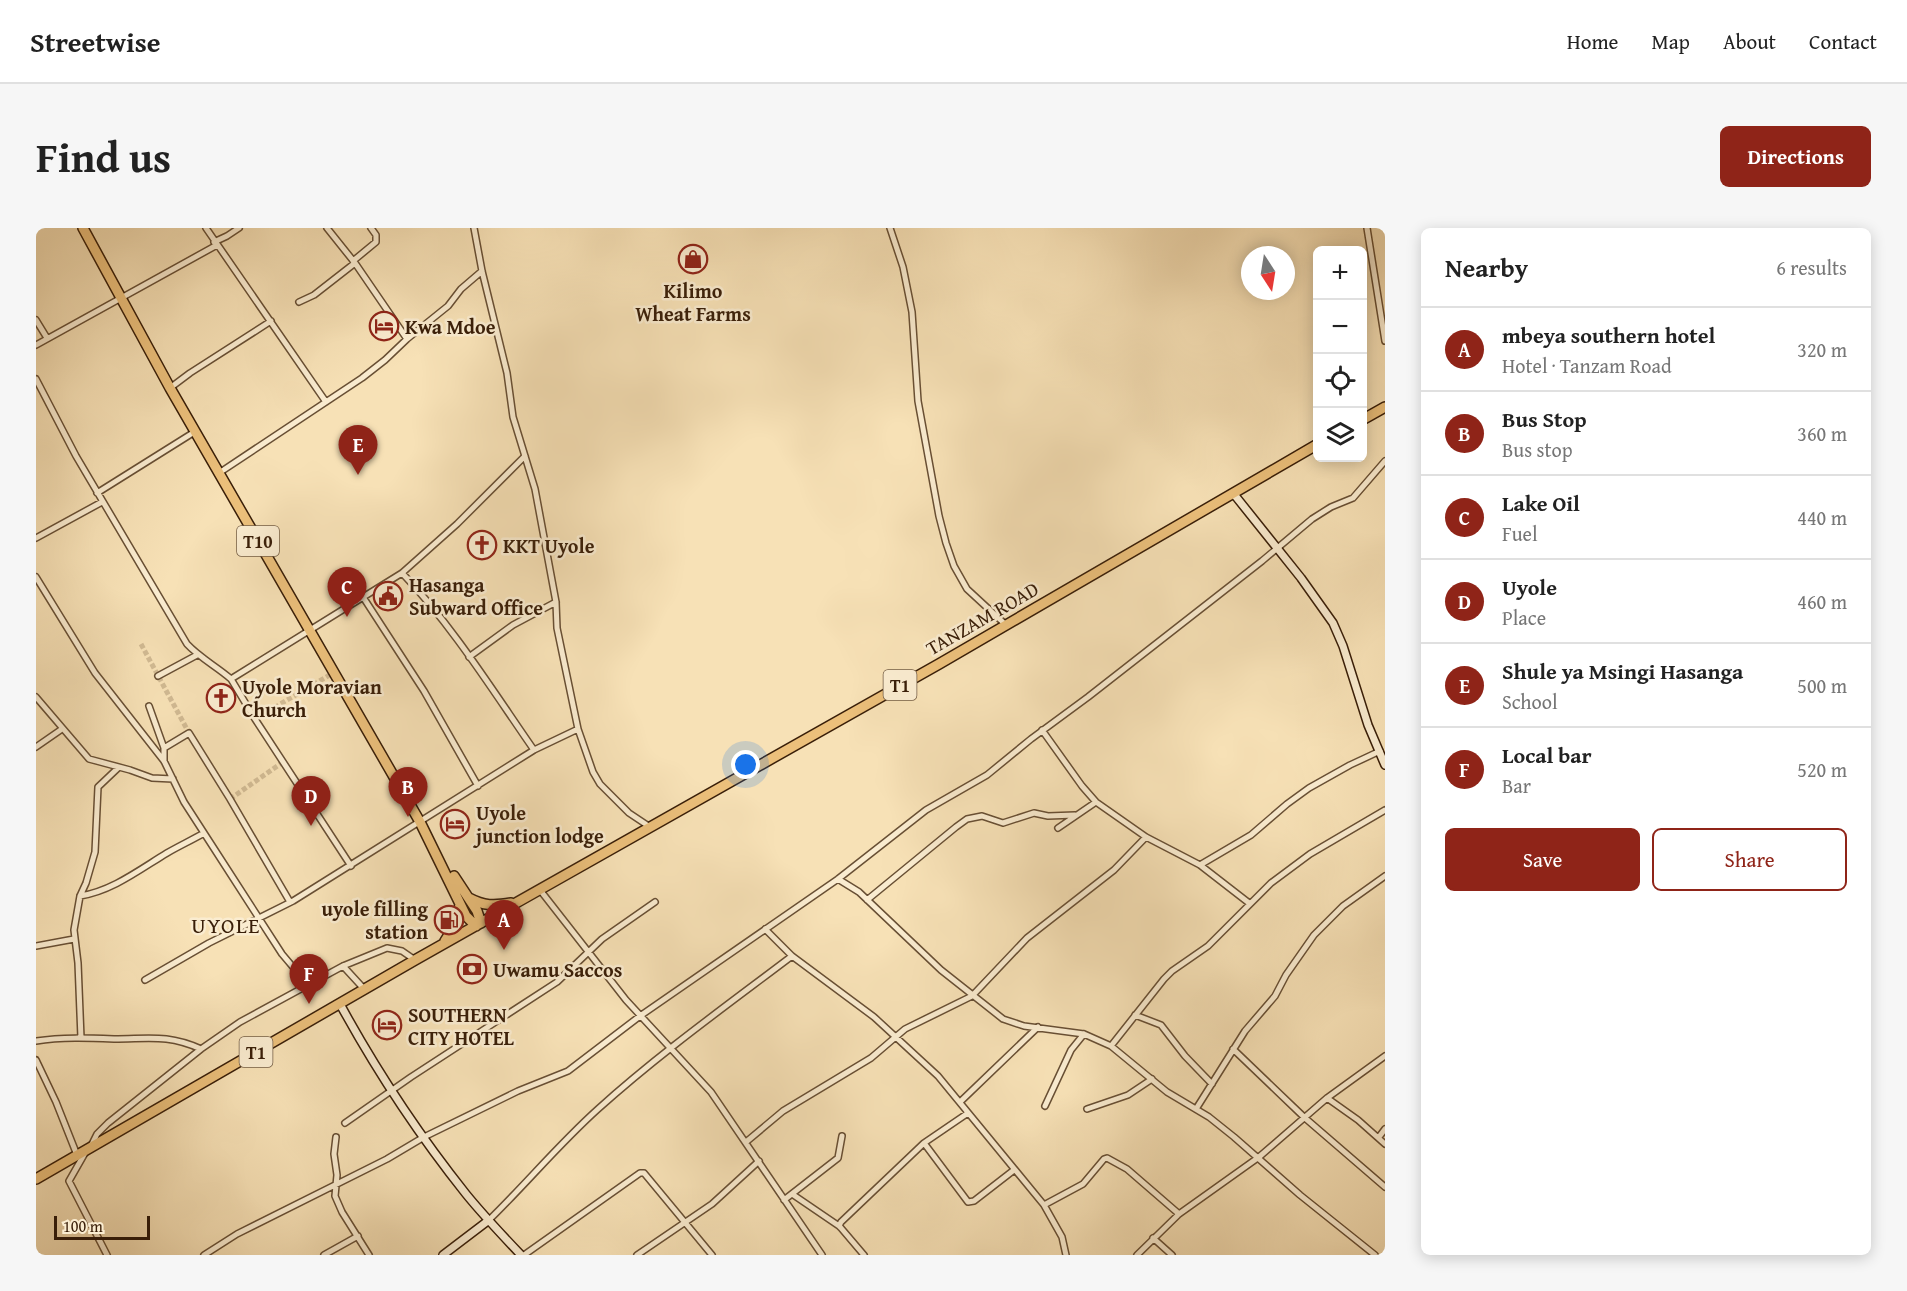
<!DOCTYPE html>
<html lang="en">
<head>
<meta charset="utf-8">
<style>
	:root { --surface:#fff; --page:#f6f6f6; --text:#222; --muted:#767676; --line:#e0e0e0; --accent:#8f2418 }
	body { margin:0; font-family:"Gentium Book Plus",serif; background:var(--page); color:var(--text) }
	.controls { position:absolute; right:18px; top:18px; display:grid; overflow:hidden; border-radius:9px; box-shadow:0 3px 15px #0003 }
	.controls button { width:54px; height:54px; display:grid; place-items:center; padding:0; border:0; border-bottom:2px solid var(--line); background:var(--surface); color:var(--text); font:30px sans-serif }
	.compass { position:absolute; left:1205px; top:18px; width:54px; height:54px; border-radius:50%; background:var(--surface); box-shadow:0 3px 15px #0003; rotate:168deg }
	.scale { position:absolute; left:18px; bottom:15px; width:96px; box-sizing:border-box; padding-left:6px; border:3px solid #391e08; border-top:0; font-size:16px; line-height:21px; white-space:nowrap; color:#391e08; -webkit-text-stroke:4px #faecd0; paint-order:stroke }
	.you { position:absolute; left:710px; top:537px; width:21px; height:21px; margin:-15px; border:4px solid #fff; border-radius:50%; background:#1a73e8; box-shadow:0 0 0 9px #1a73e833 }
	.badge { display:grid; place-items:center; width:39px; height:39px; border-radius:50%; background:var(--accent); color:#fff; font-size:20px; font-weight:700 }
	.pin { position:absolute; translate:-50% -50px; filter:drop-shadow(0 2px 3px #0008) }
	.pin::after { content:''; position:absolute; top:32px; width:21px; height:18px; background:inherit; clip-path:polygon(0 0,100% 0,50% 100%) }
	.list { margin:0; padding:0; list-style:none }
	h2 { display:flex; justify-content:space-between; align-items:center; height:78px; margin:0; padding:0 24px; font-size:26px }
	h2 small { font-size:20px; font-weight:400; color:var(--muted) }
	.list li { display:grid; grid-template-columns:39px 1fr auto; gap:18px; align-items:center; box-sizing:border-box; height:84px; padding:0 24px; border-top:2px solid var(--line) }
	.list b { display:block; font-size:22px; white-space:nowrap }
	.list p { margin:0; font-size:20px; white-space:nowrap; color:var(--muted) }
	.list em { font-size:20px; font-style:normal; color:var(--muted) }
	.actions { display:flex; gap:12px; padding:18px 24px }
	.actions a { flex:1; padding:14px 0; border:2px solid var(--accent); border-radius:9px; text-align:center; font-size:21px; color:var(--accent) }
	.actions .main { background:var(--accent); color:#fff }
	.icon { flex:none; width:33px; height:33px; fill:none; stroke:currentColor; stroke-width:2; stroke-linecap:round; stroke-linejoin:round }
	.map { position:relative; flex:none; width:1349px; height:1027px; overflow:hidden; border-radius:9px }
	header { display:flex; align-items:center; gap:36px; box-sizing:border-box; height:84px; padding:0 30px; background:var(--surface); border-bottom:2px solid var(--line) }
	header strong { font-size:28px }
	nav { display:flex; gap:33px; margin-inline-start:auto; font-size:21px }
	.intro { display:flex; align-items:center; justify-content:space-between; box-sizing:border-box; height:144px; padding:0 36px }
	h1 { margin:0; font-size:42px }
	.button { padding:15px 27px; border-radius:9px; background:var(--accent); color:#fff; font-size:21px; font-weight:700 }
	main { display:flex; gap:36px; padding:0 36px }
	aside { flex:1; background:var(--surface); border-radius:9px; box-shadow:0 3px 15px #0003 }
	.map>svg:first-child { display:block }
	.lines { fill:none; stroke-linecap:round; stroke-linejoin:round }
	.street-tunnel { stroke:#d1ba93; stroke-width:5; stroke-dasharray:5 2.5; stroke-linecap:butt }
	.street-casing { stroke:#684f34; stroke-width:8 }
	.secondary-casing { stroke:#391e08; stroke-width:10 }
	.highway-casing { stroke:#391e08; stroke-width:12 }
	.street { stroke:#faecd0; stroke-width:5 }
	.secondary { stroke:#faecd0; stroke-width:7 }
	.highway { stroke:#ecc07b; stroke-width:9 }
	.labels { text-anchor:middle; dominant-baseline:central; stroke-width:5; stroke-linejoin:round; paint-order:stroke }
	.shield { fill:#faecd0; stroke:#735c44; stroke-width:1.5 }
	.shield-label { font-size:18px; font-weight:bold; fill:#391e08 }
	.poi-label { font-size:20px; font-weight:bold; fill:#391e08; stroke:#faecd0; text-anchor:start }
	.street-label { font-size:20px; fill:#391e08; stroke:#faecd0 }
	.quarter-label { font-size:22px; letter-spacing:1.5px; fill:#391e08; stroke:#faecd0 }
</style>
</head>
<body>
<header>
<strong>Streetwise</strong>
<nav><a>Home</a><a>Map</a><a>About</a><a>Contact</a></nav>
</header>
<div class="intro"><h1>Find us</h1><a class="button">Directions</a></div>
<main>
<div class="map">
<svg width="1349" height="1027" viewBox="0 0 1349 1027">
	<rect width="100%" height="100%" fill="#f7e1b6"/>
	<filter id="stains"><feTurbulence type="fractalNoise" baseFrequency=".00333" numOctaves="4"/><feColorMatrix values="0 0 0 0 .2 0 0 0 0 .09 0 0 0 0 .02 0 0 0 .5 -.17"/></filter>
	<radialGradient id="worn" r=".72"><stop offset=".6" stop-color="#630" stop-opacity="0"/><stop offset="1" stop-color="#630" stop-opacity=".3"/></radialGradient>
	<g class="lines">
		<!-- street-tunnel -->
		<path class="street-tunnel" d="M105,416L153,505
			M219,491L297,445
			M194,571L247,534"/>
		<!-- street casing -->
		<g class="street-casing">
			<path id="street" d="M170,0L290,174
				M291,0L319,35L371,111
				M438,0L446,43L471,145L477,189L499,261L520,374L521,400L542,501L557,544L564,556L593,585L614,599
				M854,0L867,39L876,84L882,173L903,288L910,315L918,338L931,361L970,397
				M1331,0L1349,113
				M178,14L191,8L203,0
				M317,33L340,14V7L335,0
				M263,74L278,67L319,35
				M0,92L11,110
				M0,117L181,17
				M0,151L40,228L151,416C164,430 180,438 195,451
				M134,160L154,145L235,93
				M183,245L326,150L349,132L371,111L412,78L425,61L446,43
				M61,265L160,203
				M0,310L66,274
				M366,345C416,397 457,463 498,522
				M0,349L59,445L128,533L148,574L168,605L246,726L273,758
				M327,369L388,463L442,558
				M433,429L477,397L520,374
				M122,448L161,427
				M0,469L53,531L94,542L116,550L137,551
				M113,478L128,520V533
				M1006,502L1046,558L1060,574L1110,609L1164,637L1213,675
				M0,519L26,501
				M128,520L153,505L194,571L254,674
				M1022,600L1060,574
				M1164,637L1215,607L1251,576L1273,560L1314,537L1344,523
				M315,638L219,491L195,451L366,345L421,296L489,228
				M802,651L823,664L905,742L967,791L988,798L1048,806L1075,818L1131,864L1173,889L1198,909L1264,967L1339,1027
				M504,662L590,772L675,864L786,1027
				M44,668C76,663 103,642 131,625C143,618 156,612 168,605
				M831,672L920,599L931,591L946,588L967,595L998,585L1012,588L1039,587
				M729,701L756,728L838,789L902,848L1008,977L1026,1009L1030,1027
				M0,718L38,711
				M307,738L329,762
				M109,752L173,715L257,673L498,522L542,501
				M1099,787L1125,797L1149,828L1176,856
				M45,810L42,735L38,702L44,668L50,655L59,624L62,559L82,540
				M0,813C26,809 52,810 78,811C113,811 131,806 165,821L204,794L307,738L351,720L366,723L379,732
				M1075,818L1128,751L1136,743L1172,718L1235,655L1274,626L1349,582
				M1197,821L1269,890L1349,959
				M0,832L20,874L41,927
				M1291,870L1322,892L1349,916
				M924,874L1002,799
				M1009,878L1035,822L1048,806
				M1051,881L1092,867L1116,851
				M1160,881L1209,803L1239,768L1250,747L1278,707L1307,678L1349,648
				M309,895L375,849L521,754L566,711L619,674
				M300,909L298,926L301,947L299,968L306,984L333,1027
				M1343,909L1349,901
				M710,914L747,883L835,830L869,801L936,768L991,710L1078,642L1110,609
				M888,915L932,974L938,973L978,942
				M55,918L61,906L72,895L165,821
				M49,925L33,953L71,1027
				M756,966L803,998
				M748,972L802,930L806,908
				M1008,977L1047,956L1068,931L1071,930L1091,941L1143,986
				M453,992C490,956 523,916 562,881C623,826 690,778 756,728
				M1117,1010L1136,1027
				M168,1027L201,1006L351,931L388,909L482,863L532,843L604,788L802,651L890,582L951,547L995,511L1052,469L1226,333L1276,291L1295,279L1317,270L1349,233
				M288,1027L322,1008
				M488,1027L604,945H608L676,1027
				M601,1027L676,976L723,933
				M828,1027L805,1000L803,998L805,994L888,915L932,885
				M1101,1027L1143,986L1223,929L1291,870L1349,828"/>
		</g>
		<!-- secondary casing -->
		<g class="secondary-casing">
			<path id="secondary" d="M1197,265L1265,350L1297,395L1307,418L1332,497L1349,537
				M304,776C340,842 383,907 430,966C447,987 466,1007 485,1027
				M407,1027L453,992"/>
		</g>
		<!-- highway casing -->
		<g class="highway-casing">
			<path id="highway" d="M47,0L134,160L384,594L430,688L440,698
				M1326,192L1349,179
				M418,648L441,683L445,695
				M433,670C448,678 458,678 475,675
				M409,713L416,702L424,677
				M0,951L379,732L903,436L1282,216"/>
		</g>
		<!-- street -->
		<use href="#street" class="street"/>
		<!-- secondary -->
		<use href="#secondary" class="secondary"/>
		<!-- highway -->
		<use href="#highway" class="highway"/>
	</g>
	<!-- icons -->
	<defs>
		<g id="shop-ring" transform="scale(1.5)"><circle r="9.5" fill="#faecd0" stroke="#8f2418" stroke-width="1.5"/><path d="M-5-2.5h2.3a2.7 3.5 0 0 1 5.4 0H5L5.5 6h-11ZM-1.5-2.5h3a1.5 2.3 0 0 0-3 0Z" fill="#8f2418"/></g>
		<g id="hotel-ring" transform="scale(1.5)"><circle r="9.5" fill="#faecd0" stroke="#8f2418" stroke-width="1.5"/><path d="M-6-4.5h1.5V1H6V5H4.5V3h-9V5H-6ZM-4 0a1.8 1.8 0 1 1 3.6 0ZM.5 0V-2.5h3Q6-2.5 6 0Z" fill="#8f2418"/></g>
		<g id="church-ring" transform="scale(1.5)"><circle r="9.5" fill="#faecd0" stroke="#8f2418" stroke-width="1.5"/><path d="M-1.2-6h2.4v3.5h3.3v2.4h-3.3V6h-2.4V-.1h-3.3v-2.4h3.3Z" fill="#8f2418"/></g>
		<g id="civic-ring" transform="scale(1.5)"><circle r="9.5" fill="#faecd0" stroke="#8f2418" stroke-width="1.5"/><path d="M-.6-6.5H3V-4.5H.6V-3L4-1V1h2V6H-6V1h2V-1L-.6-3ZM-1.2 2.5V6h2.4V2.5Z" fill="#8f2418"/></g>
		<g id="fuel-ring" transform="scale(1.5)"><circle r="9.5" fill="#faecd0" stroke="#8f2418" stroke-width="1.5"/><path d="M-5.5-6h7V0h2V4h1.3V-2.5L3-4.5l.8-.8L6-3V5H2.5V1h-1V6h-7ZM-4.2-4.7v3.2H.2V-4.7Z" fill="#8f2418"/></g>
		<g id="bank-ring" transform="scale(1.5)"><circle r="9.5" fill="#faecd0" stroke="#8f2418" stroke-width="1.5"/><path d="M-6-4H6V4H-6ZM0-2.3a2.3 2.3 0 1 0 0 4.6a2.3 2.3 0 1 0 0-4.6Z" fill="#8f2418"/></g>
	</defs>
	<g fill-rule="evenodd">
		<use href="#shop-ring" x="657" y="31"/>
		<use href="#hotel-ring" x="348" y="98"/>
		<use href="#church-ring" x="446" y="317"/>
		<use href="#civic-ring" x="352" y="368"/>
		<use href="#church-ring" x="185" y="470"/>
		<use href="#hotel-ring" x="419" y="596"/>
		<use href="#fuel-ring" x="413" y="692"/>
		<use href="#bank-ring" x="436" y="741"/>
		<use href="#hotel-ring" x="351" y="797"/>
	</g>
	<g class="labels">
		<!-- shield labels -->
		<g class="shield">
			<rect x="201" y="298" width="42" height="30" rx="4.5"/>
			<rect x="847.5" y="442" width="33" height="30" rx="4.5"/>
			<rect x="203.5" y="809" width="33" height="30" rx="4.5"/>
		</g>
		<g class="shield-label">
			<text x="222" y="313">T10</text>
			<text x="864" y="457">T1</text>
			<text x="220" y="824">T1</text>
		</g>
		<!-- poi labels -->
		<g class="poi-label">
			<text x="657" y="62" text-anchor="middle">Kilimo<tspan x="657" dy="23">Wheat Farms</tspan></text>
			<text x="369" y="98">Kwa Mdoe</text>
			<text x="467" y="317">KKT Uyole</text>
			<text x="373" y="356">Hasanga<tspan x="373" dy="23">Subward Office</tspan></text>
			<text x="206" y="458">Uyole Moravian<tspan x="206" dy="23">Church</tspan></text>
			<text x="440" y="584">Uyole<tspan x="440" dy="23">junction lodge</tspan></text>
			<text x="392" y="680" text-anchor="end">uyole filling<tspan x="392" dy="23">station</tspan></text>
			<text x="457" y="741">Uwamu Saccos</text>
			<text x="372" y="786">SOUTHERN<tspan x="372" dy="23">CITY HOTEL</tspan></text>
		</g>
		<!-- street labels -->
		<g class="street-label">
			<text transform="translate(946 390) rotate(-30)">TANZAM ROAD</text>
		</g>
		<!-- quarter labels -->
		<g class="quarter-label">
			<text x="190" y="697">UYOLE</text>
		</g>
	</g>
	<rect width="100%" height="100%" filter="url(#stains)"/>
	<rect width="100%" height="100%" fill="url(#worn)"/>
</svg>
<div class="controls">
<button>+</button>
<button>−</button>
<button><svg class="icon" aria-label="locate" viewBox="0 0 24 24"><circle cx="12" cy="12" r="6"/><path d="M12 2v4M12 18v4M2 12h4M18 12h4"/></svg></button>
<button><svg class="icon" aria-label="layers" viewBox="0 0 24 24"><path d="M12 4l9 5-9 5-9-5zM3 14l9 5 9-5"/></svg></button>
</div>
<svg class="compass" viewBox="-18 -18 36 36"><path d="M0-13l5 13h-10z" fill="#e53935"/><path d="M0 13l5-13h-10z" fill="#767676"/></svg>
<div class="scale">100 m</div>
<div class="you"></div>
<div class="pin badge" style="left:468px;top:722px">A</div>
<div class="pin badge" style="left:372px;top:589px">B</div>
<div class="pin badge" style="left:311px;top:389px">C</div>
<div class="pin badge" style="left:275px;top:598px">D</div>
<div class="pin badge" style="left:322px;top:247px">E</div>
<div class="pin badge" style="left:273px;top:776px">F</div>
</div>
<aside>
<h2>Nearby<small>6 results</small></h2>
<ul class="list">
<li><span class="badge">A</span><div><b>mbeya southern hotel</b><p>Hotel · Tanzam Road</p></div><em>320 m</em></li>
<li><span class="badge">B</span><div><b>Bus Stop</b><p>Bus stop</p></div><em>360 m</em></li>
<li><span class="badge">C</span><div><b>Lake Oil</b><p>Fuel</p></div><em>440 m</em></li>
<li><span class="badge">D</span><div><b>Uyole</b><p>Place</p></div><em>460 m</em></li>
<li><span class="badge">E</span><div><b>Shule ya Msingi Hasanga</b><p>School</p></div><em>500 m</em></li>
<li><span class="badge">F</span><div><b>Local bar</b><p>Bar</p></div><em>520 m</em></li>
</ul>
<div class="actions"><a class="main">Save</a><a>Share</a></div>
</aside>
</main>
</body>
</html>
